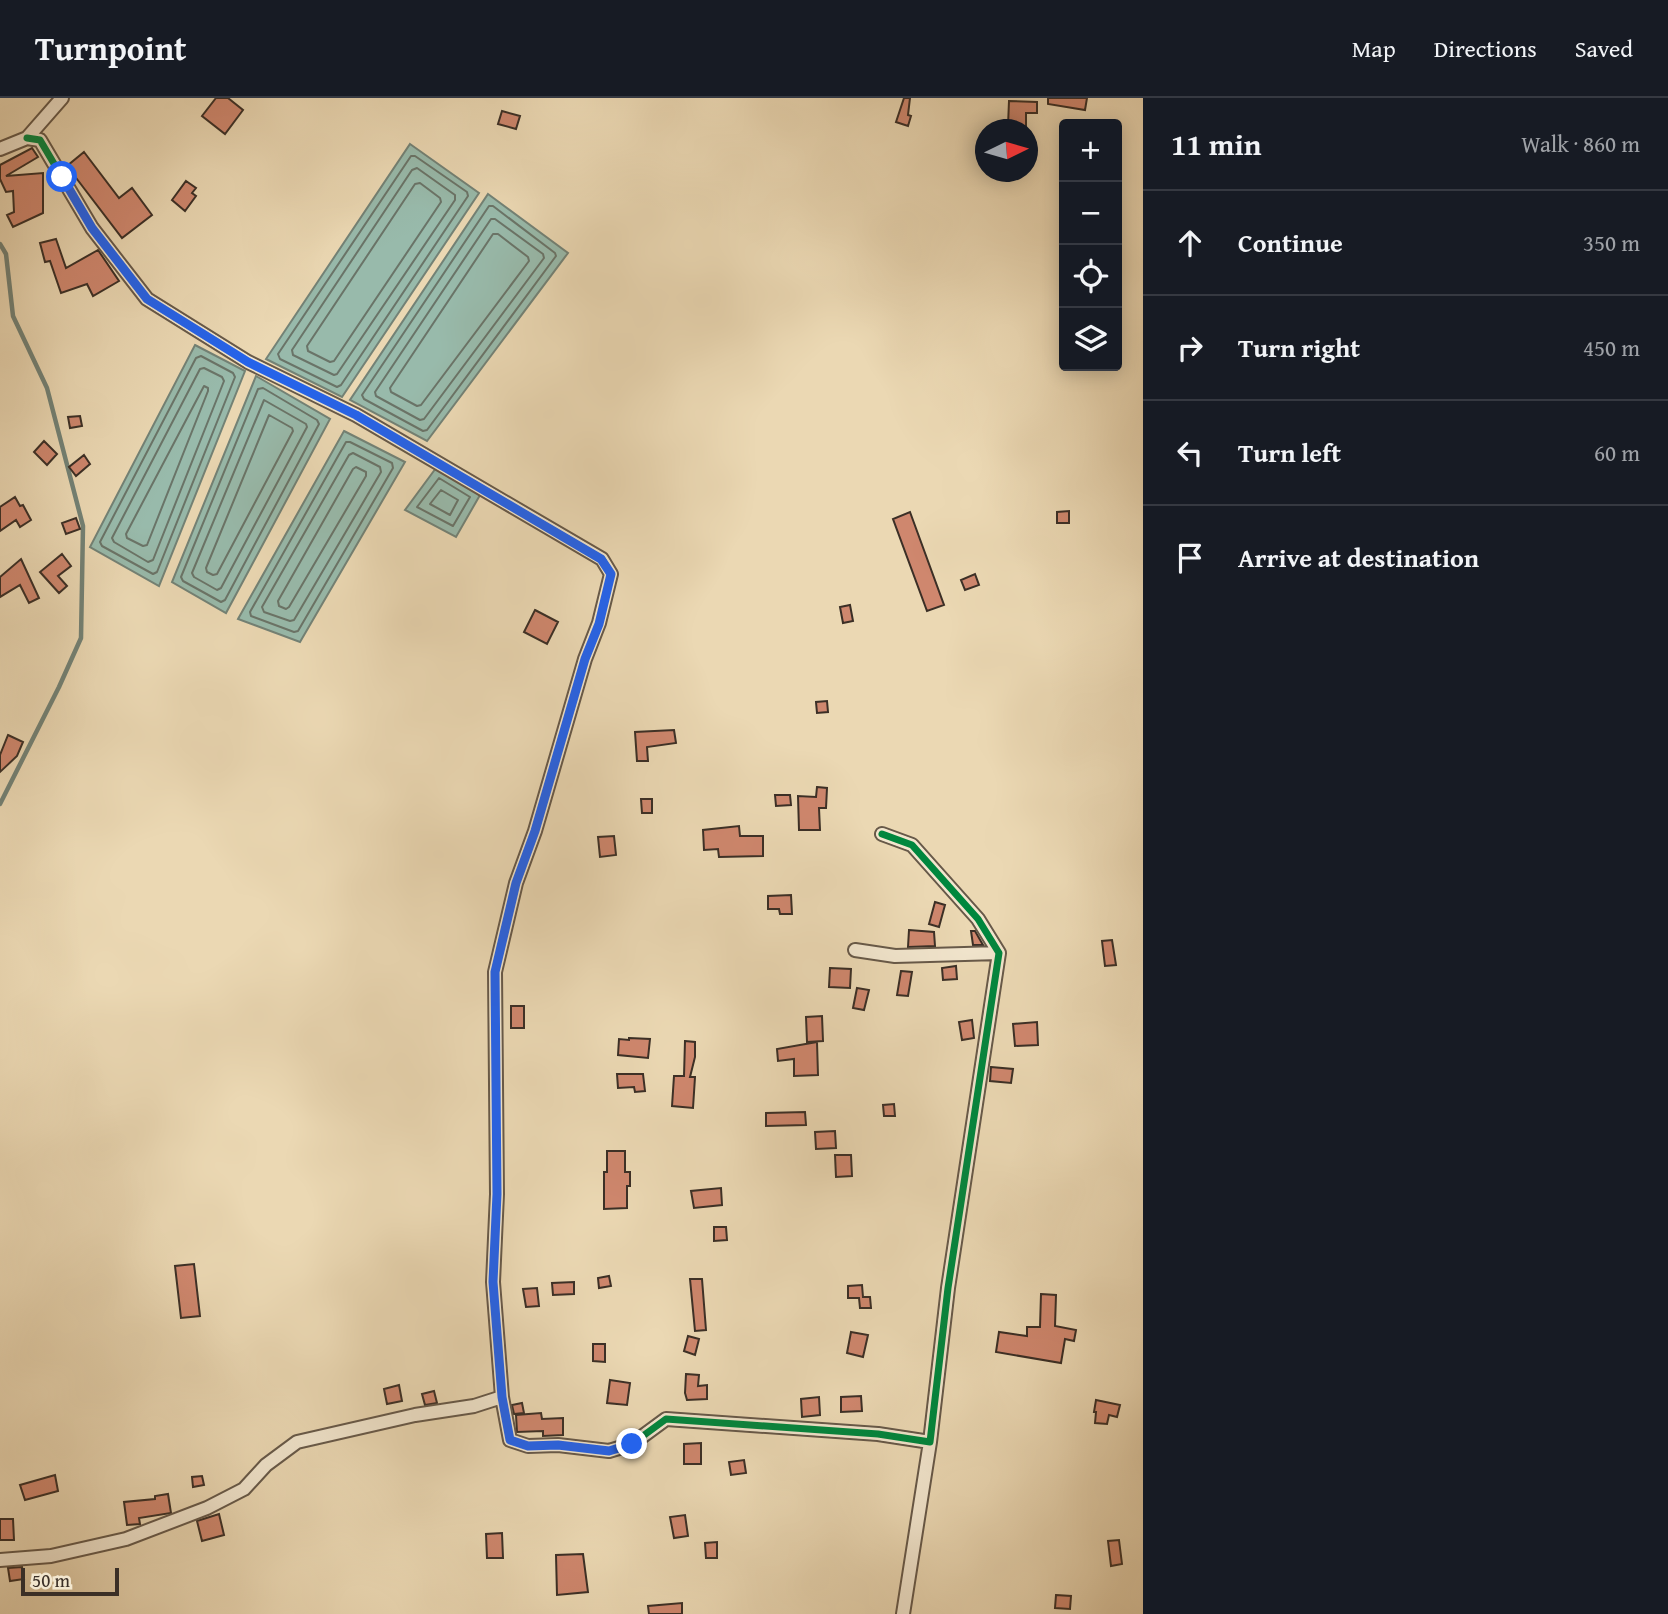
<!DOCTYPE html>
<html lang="en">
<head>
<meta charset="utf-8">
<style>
	:root { --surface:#171b24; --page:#242831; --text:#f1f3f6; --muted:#9ea1a6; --line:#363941 }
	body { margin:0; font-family:"Gentium Book Plus",serif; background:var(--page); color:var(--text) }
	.controls { position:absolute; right:21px; top:21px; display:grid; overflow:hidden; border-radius:7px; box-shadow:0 4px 18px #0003 }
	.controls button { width:63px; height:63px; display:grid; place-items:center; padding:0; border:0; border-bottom:2px solid var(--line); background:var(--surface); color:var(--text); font:35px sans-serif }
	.compass { position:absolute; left:975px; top:21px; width:63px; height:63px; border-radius:50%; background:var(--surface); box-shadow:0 4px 18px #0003; rotate:85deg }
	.scale { position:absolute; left:21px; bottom:18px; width:98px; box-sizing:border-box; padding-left:7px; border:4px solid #3b2f26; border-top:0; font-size:19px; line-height:24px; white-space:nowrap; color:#3b2f26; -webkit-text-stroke:5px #f2e6ce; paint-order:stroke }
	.stop { position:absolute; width:21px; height:21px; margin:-16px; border:5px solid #2563eb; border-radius:50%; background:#fff }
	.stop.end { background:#2563eb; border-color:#fff; box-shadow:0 2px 7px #0008 }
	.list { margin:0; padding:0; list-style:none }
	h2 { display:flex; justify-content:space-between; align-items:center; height:91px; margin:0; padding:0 28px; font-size:30px }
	h2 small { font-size:23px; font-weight:400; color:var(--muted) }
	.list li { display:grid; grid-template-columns:46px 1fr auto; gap:21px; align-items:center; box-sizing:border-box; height:105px; padding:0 28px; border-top:2px solid var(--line) }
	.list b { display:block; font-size:26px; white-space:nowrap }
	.list em { font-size:23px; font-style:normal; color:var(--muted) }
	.icon { flex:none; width:38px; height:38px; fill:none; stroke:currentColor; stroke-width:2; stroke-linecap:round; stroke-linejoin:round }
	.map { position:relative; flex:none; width:1143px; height:1516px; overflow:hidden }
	header { display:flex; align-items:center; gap:42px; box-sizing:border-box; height:98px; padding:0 35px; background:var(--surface); border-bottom:2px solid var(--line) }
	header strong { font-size:33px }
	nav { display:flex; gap:38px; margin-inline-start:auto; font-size:24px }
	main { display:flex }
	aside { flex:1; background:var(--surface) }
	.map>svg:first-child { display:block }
	.water { fill:#98baab; stroke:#738276; stroke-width:2 }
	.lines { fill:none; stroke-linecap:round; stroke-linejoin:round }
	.shore { stroke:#6a7468; stroke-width:2 }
	.stream { stroke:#738276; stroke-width:4.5 }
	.building { fill:#cf876e; stroke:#3b2f26; stroke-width:2 }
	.street-casing { stroke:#675949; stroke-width:16 }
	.street { stroke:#f2e6ce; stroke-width:12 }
	.cycleway-casing { stroke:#f2e6ce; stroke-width:11 }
	.cycleway { stroke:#00873e; stroke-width:7 }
	.route { stroke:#2563eb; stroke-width:9 }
</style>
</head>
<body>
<header>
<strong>Turnpoint</strong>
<nav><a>Map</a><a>Directions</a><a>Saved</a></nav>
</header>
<main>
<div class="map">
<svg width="1143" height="1516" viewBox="0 0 1143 1516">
	<rect width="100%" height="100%" fill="#ebd8b3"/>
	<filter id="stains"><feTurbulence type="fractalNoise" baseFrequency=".00286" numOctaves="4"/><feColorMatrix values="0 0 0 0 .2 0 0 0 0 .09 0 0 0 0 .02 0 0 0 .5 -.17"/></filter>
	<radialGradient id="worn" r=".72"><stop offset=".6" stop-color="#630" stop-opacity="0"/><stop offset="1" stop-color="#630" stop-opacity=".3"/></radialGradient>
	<!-- water -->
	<path class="water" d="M410,46L479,95L342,299L266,261Z
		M488,96L568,155L427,343L350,302Z
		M195,247L245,273L159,488L90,449Z
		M256,278L330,321L226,515L172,484Z
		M344,333L405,364L300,544L238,521Z
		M436,370L480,397L456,439L405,412Z"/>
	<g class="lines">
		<!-- shore -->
		<path class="shore" d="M411,58H415L467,94L468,98L341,287L337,289L280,261L278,256Z
			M417,70L455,97V102L337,276L334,277L293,257L292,252L412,72Z
			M420,85L440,100L441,104L334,263L330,264L308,253L307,248L415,86Z
			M489,108H493L555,155L556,158L427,332L423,333L364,301L362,297Z
			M491,121H495L543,156L544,160L424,321L420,322L376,298L375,294Z
			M493,136H498L528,159L529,163L421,307L417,308L391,294L390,290Z
			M201,258L233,275L235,279L157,474L153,476L102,448L100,444L196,260Z
			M204,270L222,279L224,283L153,462L148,464L114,444L112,440L200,271Z
			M204,288L208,290V293L147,447L143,448L127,440L126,436Z
			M263,290L317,322L319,326L225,502L221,504L183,483L181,479L258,291Z
			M264,302L306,326L307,329L221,490L217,492L194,479L192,475Z
			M269,317L292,330L293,333L217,476L213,477L207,474L206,470Z
			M346,344H350L392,365L393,370L298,533L294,534L251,518L250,514Z
			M353,355L380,369L381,374L294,522L290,523L264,514L262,509L349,357Z
			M356,369L366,374V378L289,509L286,511L279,508L278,503L353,371Z
			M439,380L470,399L453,428L417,409Z
			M441,392L458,402L450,417L430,406Z"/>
		<!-- stream -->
		<path class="stream" d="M0,146L6,156L13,218L47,290L83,428L81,540L59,589L0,706"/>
	</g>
	<!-- building -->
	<path class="building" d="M216,0H228L243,12L225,36L202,18Z
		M904,0H910L908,17L911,18L908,28L896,24Z
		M1048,0H1087L1085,12L1048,6Z
		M1009,3L1037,4V15H1026V28H1008Z
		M502,13L520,18L516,31L498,26Z
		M32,50L38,59L6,78L43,75V115L13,129L7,117L14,114L13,93L6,94L0,81V67Z
		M84,54L119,100L132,90L152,117L122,140L67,68Z
		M186,83L196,90L192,95L196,98L185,113L172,102Z
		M56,141L66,170L98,152L119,183L93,198L87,186L61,195L50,163L45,164L40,145Z
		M80,318L82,328L70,330L68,319Z
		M44,343L57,356L47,367L34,354Z
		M84,357L90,366L76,378L69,369Z
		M15,399L20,408L23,407L31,422L20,429L16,422L0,433V409Z
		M1069,413V425H1057V414Z
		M910,414L944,507L927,513L893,421Z
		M76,420L80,431L66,436L62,425Z
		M62,456L71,468L58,478L67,488L59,495L40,474Z
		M21,461L39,500L29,505L20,487L0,499V479Z
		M975,476L979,487L965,492L961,482Z
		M850,507L853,523L843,525L840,509Z
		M535,512L558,524L547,546L524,534Z
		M827,603L828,614L817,615L816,604Z
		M674,632L676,645L647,649L648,663H637L635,634Z
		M8,637L23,644L17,658L0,674V657Z
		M817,689L827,690L826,710H819L820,732H799L798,698L816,699Z
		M775,697H790L791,707L776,708Z
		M641,701H652V715H642Z
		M739,728L740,738H763V758L719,759L718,751L704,752L703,732Z
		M614,738L616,757L600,759L598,739Z
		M791,797L792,816H780L779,811H768V798Z
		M935,804L945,807L939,829L929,826Z
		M909,832L934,834L935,848L908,849Z
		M971,833H975L983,847H973Z
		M1112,842L1116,867L1105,868L1102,843Z
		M956,868L957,881L943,882L942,870Z
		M830,870L851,871L850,890L829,889Z
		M901,873L912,874L908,898L897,897Z
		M857,890L869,892L864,912L853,910Z
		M511,908H524V930H511Z
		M822,918L823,943L807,944L806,919Z
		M972,922L974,940L962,942L959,924Z
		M1037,924L1038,947L1015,948L1013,926Z
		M629,940L650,941L648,960L618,957L619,941L629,942Z
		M685,943L695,944V959L690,979H695L693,1010L672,1008L674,978H684Z
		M817,944L818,977L794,978V961L778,963L777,951Z
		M991,969L1013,971L1011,985L990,983Z
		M617,976H643L645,993L635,994L634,989L618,990Z
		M894,1006L895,1018H884L883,1007Z
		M805,1014L806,1027L766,1028V1015Z
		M835,1033L836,1050L816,1051L815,1034Z
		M607,1053H625V1074H630V1088H627V1110L604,1111V1074H607Z
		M835,1057H851L852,1078L836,1079Z
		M721,1090L722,1107L694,1110L691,1093Z
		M714,1129H726L727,1142L714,1143Z
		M194,1166L200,1218L181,1220L175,1168Z
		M609,1178L611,1188L599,1190L598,1180Z
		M690,1181H702L706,1232L695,1233Z
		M574,1184V1196L553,1197L552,1185Z
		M862,1187L863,1199H870L871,1210H860L859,1200H848V1188Z
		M537,1190L539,1208L526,1209L523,1191Z
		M1041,1196L1056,1197L1055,1228L1076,1232L1074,1243L1065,1241L1061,1265L996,1254L999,1234L1027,1238V1229H1040Z
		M851,1234L868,1237L863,1259L847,1255Z
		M688,1238L699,1241L695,1257L684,1253Z
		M593,1246H605V1264L593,1263Z
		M686,1276L699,1277L698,1288L707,1287V1301L687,1302L685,1295Z
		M610,1282L630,1285L627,1307L607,1305Z
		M399,1287L402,1303L387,1306L384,1291Z
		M434,1293L437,1305L425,1307L422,1296Z
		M861,1298L862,1313L841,1314V1299Z
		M819,1299L820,1317L802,1319L801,1301Z
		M1096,1302L1120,1307L1117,1319L1109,1317L1107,1326L1095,1325L1096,1314H1094Z
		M522,1305L524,1315L514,1316L512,1307Z
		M541,1315L542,1321L563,1320V1337L543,1338V1333L517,1334L516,1317Z
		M701,1345V1366H684V1346Z
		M744,1362L746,1375L731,1377L729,1364Z
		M55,1377L58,1393L25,1402L20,1387Z
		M202,1378L204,1387L193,1389L192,1379Z
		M168,1396L171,1415L139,1420L140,1426L127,1427L124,1404L155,1401V1398Z
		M219,1416L224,1437L202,1443L197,1423Z
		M685,1417L688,1438L674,1440L670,1419Z
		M0,1421H13L14,1442H0Z
		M502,1435L503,1460H487L486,1436Z
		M1119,1442L1122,1466L1111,1468L1108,1443Z
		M717,1444V1460H706L705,1445Z
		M583,1456L588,1494L557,1497L556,1457Z
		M22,1469L24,1481L10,1483L8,1470Z
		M1056,1497L1071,1498L1070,1511L1055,1510Z
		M682,1505V1516H649L648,1508Z"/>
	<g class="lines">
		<!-- street casing -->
		<g class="street-casing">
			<path id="street" d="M27,40L40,42L92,130L147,201L248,264L356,317L602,461L611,476L599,525L585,561L535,733L516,785L495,874L497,1096L493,1184L502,1299L510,1342L528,1348L558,1347L609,1353L632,1346L666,1321L878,1336L930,1344L948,1190L999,855L978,821L912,747L882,736
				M0,51L27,40L62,0
				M855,852L895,858L999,855
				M0,1462L51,1458L126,1441L207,1410L244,1391L266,1367L297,1344L415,1317L474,1308L502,1299
				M903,1516L930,1344"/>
		</g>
		<!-- street -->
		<use href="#street" class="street"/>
		<!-- cycleway casing -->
		<g class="cycleway-casing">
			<path id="cycleway" d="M27,40L40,42L92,130L147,201L248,264L356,317L602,461L611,476L599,525L585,561L535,733L516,785L495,874L497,1096L493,1184L502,1299L510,1342L528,1348L558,1347L609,1353L632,1346L666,1321L878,1336L930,1344L948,1190L999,855L978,821L912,747L882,736"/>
		</g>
		<!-- cycleway -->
		<use href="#cycleway" class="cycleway"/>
	</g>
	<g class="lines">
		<!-- route -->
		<path class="route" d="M62,79L92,130L147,201L248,264L356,317L601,461L611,476L599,526L585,561L535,733L516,785L495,874L497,1096L493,1184L502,1299L510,1342L528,1348L558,1347L609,1353L632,1346"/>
	</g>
	<rect width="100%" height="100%" filter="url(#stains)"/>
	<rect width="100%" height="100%" fill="url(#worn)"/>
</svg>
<div class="controls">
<button>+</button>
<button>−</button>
<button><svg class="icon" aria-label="locate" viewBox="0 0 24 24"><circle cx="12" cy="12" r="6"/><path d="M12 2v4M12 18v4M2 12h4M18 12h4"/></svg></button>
<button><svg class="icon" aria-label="layers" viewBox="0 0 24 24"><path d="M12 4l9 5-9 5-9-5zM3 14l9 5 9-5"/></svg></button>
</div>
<svg class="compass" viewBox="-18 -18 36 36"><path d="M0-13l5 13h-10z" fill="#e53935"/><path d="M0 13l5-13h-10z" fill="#9ea1a6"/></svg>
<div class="scale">50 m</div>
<div class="stop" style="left:62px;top:79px"></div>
<div class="stop end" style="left:632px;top:1346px"></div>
</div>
<aside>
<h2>11 min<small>Walk · 860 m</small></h2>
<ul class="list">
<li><svg class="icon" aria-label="ahead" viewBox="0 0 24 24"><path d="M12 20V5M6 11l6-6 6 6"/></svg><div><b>Continue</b></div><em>350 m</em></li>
<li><svg class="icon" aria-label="right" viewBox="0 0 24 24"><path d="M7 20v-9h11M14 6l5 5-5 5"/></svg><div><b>Turn right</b></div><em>450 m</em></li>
<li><svg class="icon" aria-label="left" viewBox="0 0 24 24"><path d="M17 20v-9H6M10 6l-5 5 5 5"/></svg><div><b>Turn left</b></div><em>60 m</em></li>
<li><svg class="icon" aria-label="arrive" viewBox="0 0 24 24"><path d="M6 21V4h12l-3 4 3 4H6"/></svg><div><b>Arrive at destination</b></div></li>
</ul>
</aside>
</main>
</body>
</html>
